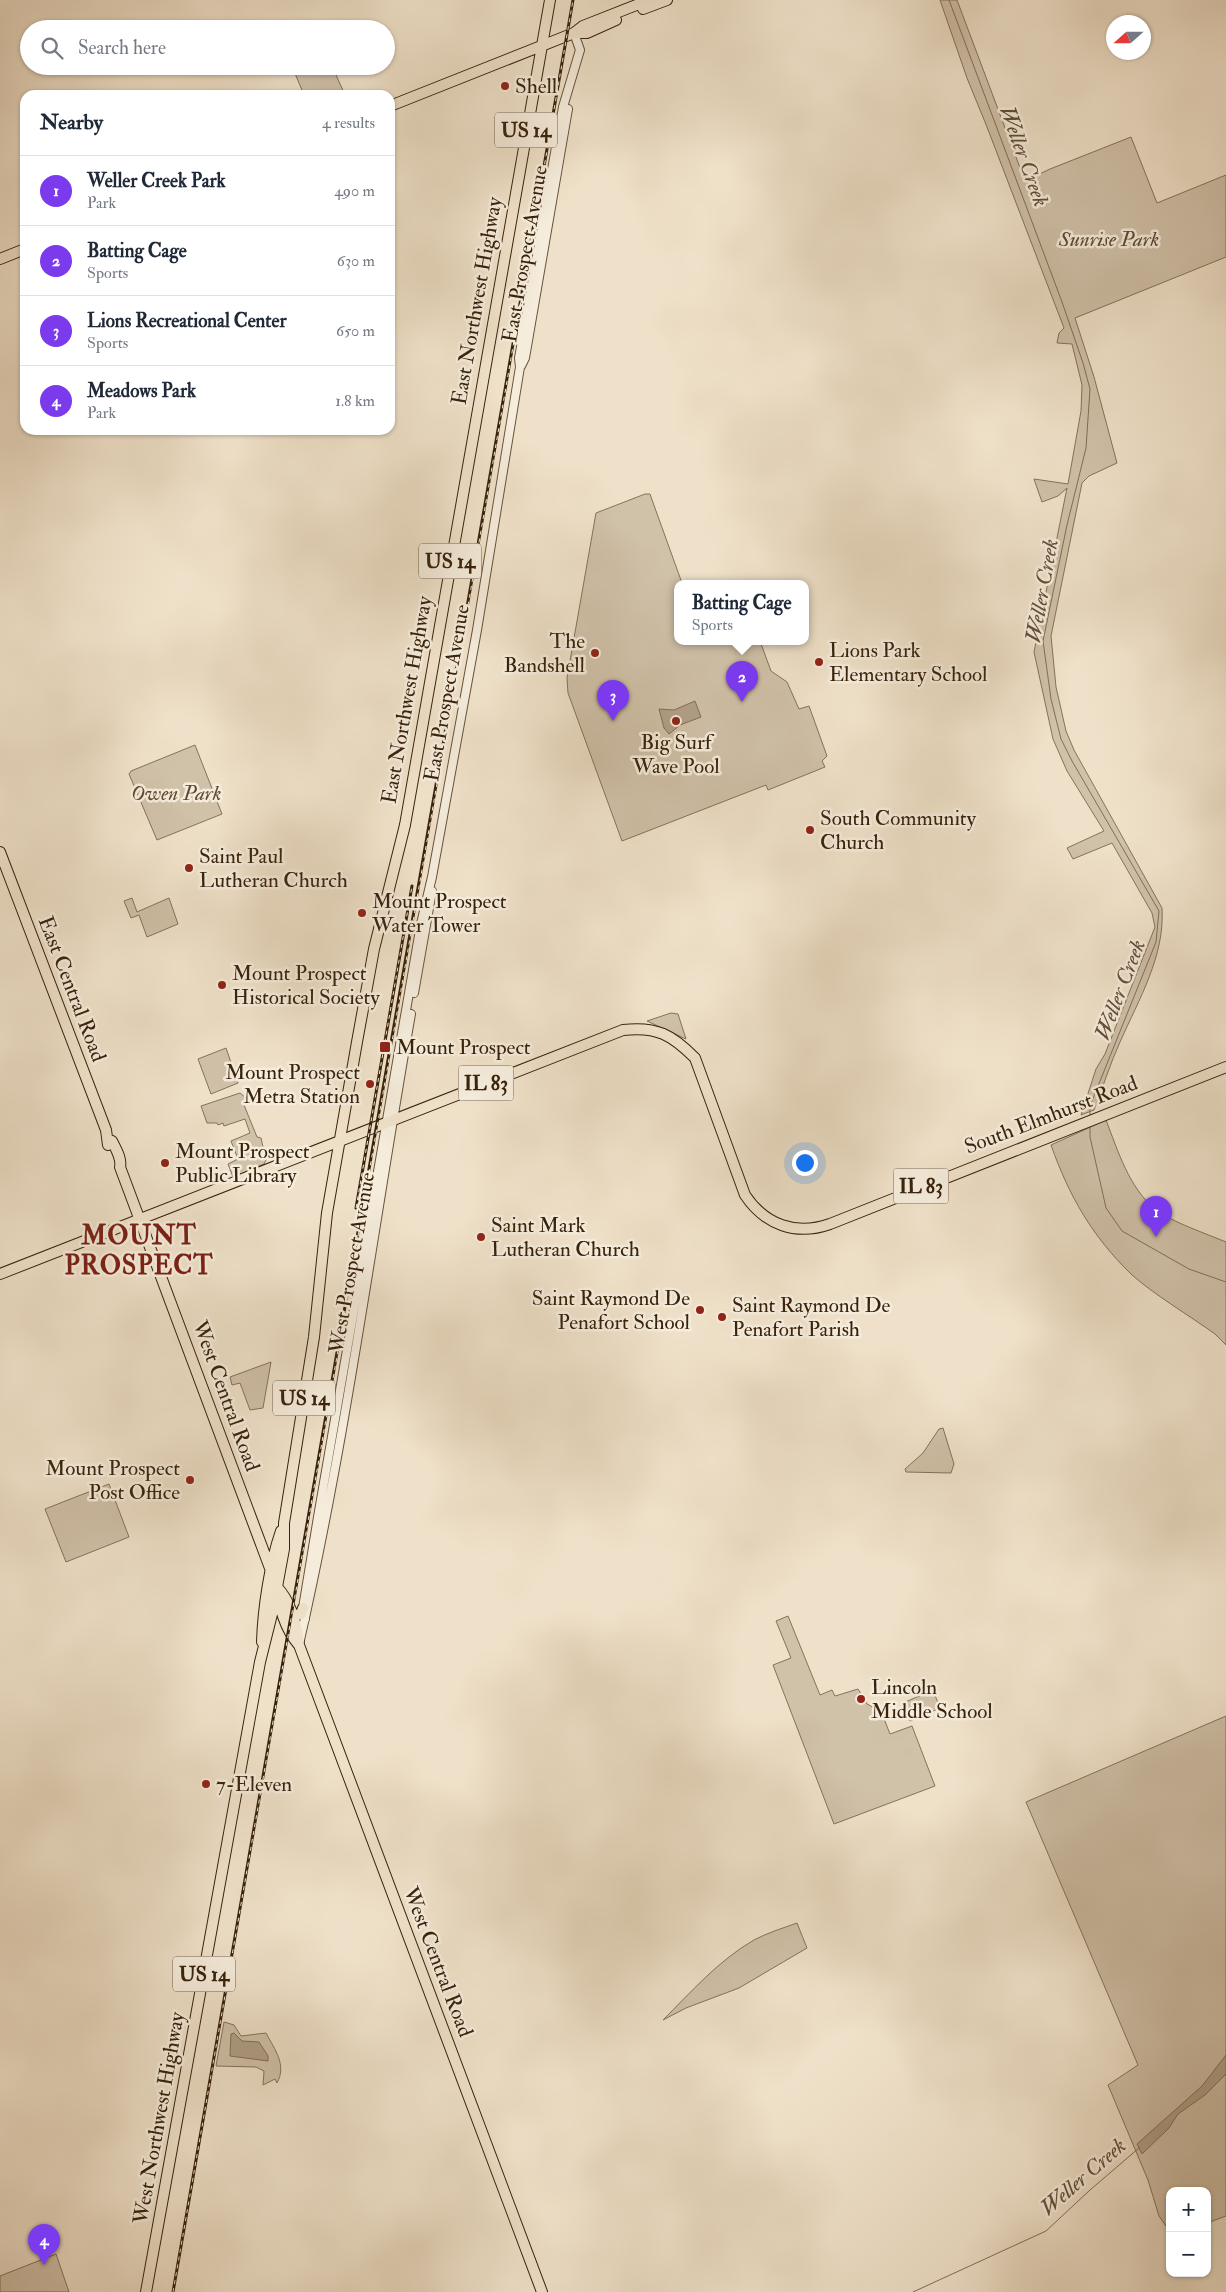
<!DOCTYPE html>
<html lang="en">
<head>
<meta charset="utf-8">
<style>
	:root { --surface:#fff; --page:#f6f6f7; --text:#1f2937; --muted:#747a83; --line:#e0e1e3; --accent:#7c3aed }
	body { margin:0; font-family:"IM FELL Double Pica",serif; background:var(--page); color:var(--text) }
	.controls { position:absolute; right:15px; bottom:15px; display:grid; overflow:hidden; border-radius:10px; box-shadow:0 1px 4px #0004 }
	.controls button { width:45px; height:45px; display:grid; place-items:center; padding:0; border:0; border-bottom:1px solid var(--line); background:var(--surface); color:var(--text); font:25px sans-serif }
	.compass { position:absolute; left:1106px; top:15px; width:45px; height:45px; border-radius:50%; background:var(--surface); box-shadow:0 1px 4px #0004; rotate:249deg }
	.you { position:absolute; left:804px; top:1162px; width:18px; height:18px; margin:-12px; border:4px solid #fff; border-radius:50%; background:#1a73e8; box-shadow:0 0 0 8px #1a73e833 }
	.badge { display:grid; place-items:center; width:32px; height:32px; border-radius:50%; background:var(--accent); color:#fff; font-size:16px; font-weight:700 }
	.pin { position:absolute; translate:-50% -41px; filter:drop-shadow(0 1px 2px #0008) }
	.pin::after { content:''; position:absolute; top:26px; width:18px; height:15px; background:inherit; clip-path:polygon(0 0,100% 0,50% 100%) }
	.popup { position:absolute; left:674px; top:580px; width:135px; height:65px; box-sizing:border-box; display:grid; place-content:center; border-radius:10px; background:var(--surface); filter:drop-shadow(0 1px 4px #0005); font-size:16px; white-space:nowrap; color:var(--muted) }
	.popup b { font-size:19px; color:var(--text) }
	.popup::after { content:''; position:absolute; left:50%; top:100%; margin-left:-10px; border:10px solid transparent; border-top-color:var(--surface) }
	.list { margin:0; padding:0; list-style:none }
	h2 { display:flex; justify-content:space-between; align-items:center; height:65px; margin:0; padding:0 20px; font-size:21px }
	h2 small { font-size:16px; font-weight:400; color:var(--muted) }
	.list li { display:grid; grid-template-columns:32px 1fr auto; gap:15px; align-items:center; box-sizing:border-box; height:70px; padding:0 20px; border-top:1px solid var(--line) }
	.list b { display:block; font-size:19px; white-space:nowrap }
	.list p { margin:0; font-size:16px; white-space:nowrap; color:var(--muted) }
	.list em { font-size:16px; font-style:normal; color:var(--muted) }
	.icon { flex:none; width:28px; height:28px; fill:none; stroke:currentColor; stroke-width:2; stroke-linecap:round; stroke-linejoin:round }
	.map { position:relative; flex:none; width:1226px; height:2292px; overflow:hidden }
	.search { position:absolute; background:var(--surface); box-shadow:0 1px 4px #0004; left:20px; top:20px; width:375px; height:55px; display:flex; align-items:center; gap:12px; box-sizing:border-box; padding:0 18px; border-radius:28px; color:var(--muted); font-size:19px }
	.panel { position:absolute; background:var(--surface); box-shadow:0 1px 4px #0004; left:20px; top:90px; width:375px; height:345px; border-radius:15px }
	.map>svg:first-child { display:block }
	.green { fill:#d0c1a9; stroke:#84725a }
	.water { fill:#b1a088; stroke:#816e56 }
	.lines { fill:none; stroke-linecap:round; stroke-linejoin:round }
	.stream { stroke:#816e56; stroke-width:1 }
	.minor-casing { stroke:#66523a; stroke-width:10 }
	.major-casing { stroke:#38220b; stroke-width:12 }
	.minor { stroke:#f5ecdc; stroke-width:8 }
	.major { stroke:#efe1c9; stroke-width:10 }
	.rail-casing { stroke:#38220b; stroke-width:3 }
	.rail { stroke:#f5ecdc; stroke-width:1; stroke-dasharray:4; stroke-linecap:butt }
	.poi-dot { fill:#8f2418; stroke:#f5ecdc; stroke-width:2 }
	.labels { text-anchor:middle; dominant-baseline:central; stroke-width:5; stroke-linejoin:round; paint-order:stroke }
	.shield { fill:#f5ecdc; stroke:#715f4a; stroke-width:1 }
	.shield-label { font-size:20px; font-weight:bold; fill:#38220b }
	.poi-label { font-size:21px; fill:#38220b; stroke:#f5ecdc; text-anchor:start }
	.park-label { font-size:21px; font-style:italic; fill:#5e4a32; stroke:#f5ecdc }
	.street-label { font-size:21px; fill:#38220b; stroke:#f5ecdc }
	.water-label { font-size:22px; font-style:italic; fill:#624e37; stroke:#f5ecdc }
	.district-label { font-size:26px; font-weight:bold; letter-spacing:1px; fill:#7a1f14; stroke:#f5ecdc }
</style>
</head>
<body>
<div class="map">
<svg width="1226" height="2292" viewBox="0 0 1226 2292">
	<rect width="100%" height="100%" fill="#efe1c9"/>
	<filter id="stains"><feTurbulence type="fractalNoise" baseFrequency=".004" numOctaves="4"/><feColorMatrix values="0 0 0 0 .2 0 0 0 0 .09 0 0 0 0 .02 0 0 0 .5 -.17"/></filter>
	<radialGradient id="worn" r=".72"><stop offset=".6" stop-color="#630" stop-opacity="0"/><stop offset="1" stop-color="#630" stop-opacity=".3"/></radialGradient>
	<!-- green -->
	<path class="green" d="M940,0H957L1025,181L1050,169L1131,137L1157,203L1226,175V257L1075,318L1094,377L1117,463L1089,476L1082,483L1051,636L1056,687L1066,731L1074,750L1162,908C1165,956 1139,999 1120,1042C1110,1064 1103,1087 1094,1110L1081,1115L1096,1069L1105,1054L1155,927L1152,913L1112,843L1073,859L1067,848L1104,831L1067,771L1053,739L1034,652L1067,488L1058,496L1042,502L1034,479L1068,484L1081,411L1082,385L1072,344L1057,343L1059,333L1064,328L987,127L967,78Z
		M305,66H332L345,95H304L294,71Z
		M645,494H650L651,497L682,583H678V641H760L771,671L787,682L799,709L809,706L827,756L822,761L825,767L768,790L766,785L622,841L568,693L567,678L596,513Z
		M195,745L222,814L157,840L129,774L131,771Z
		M132,898L137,912L169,898L178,924L147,937L139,915L131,918L124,901Z
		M671,1013L678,1014L686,1039L647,1021Z
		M226,1048L238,1083L211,1094L198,1059Z
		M240,1093L246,1098L244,1105L257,1137L261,1138L266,1160L264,1164L233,1177L228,1164L238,1159L231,1141L250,1133L245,1119L224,1126L223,1123L218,1125L217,1123H207L201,1106Z
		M1106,1120C1118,1151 1129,1188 1156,1210C1172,1222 1207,1234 1226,1242V1345L1215,1334C1190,1316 1153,1294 1131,1274C1092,1236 1069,1196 1051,1145Z
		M271,1362L263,1408L250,1410L240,1383L232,1385L230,1377Z
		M943,1428L954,1464L951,1473L906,1472L905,1469L923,1453L939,1429Z
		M109,1484L129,1537L66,1562L45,1509Z
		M788,1616L820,1695L832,1690L835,1696L858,1689L867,1704L881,1711L890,1734L912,1726L935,1786L834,1824L773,1665L791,1658L776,1621Z
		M933,1690L940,1708L910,1721L903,1703Z
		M1226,1716V2216L1207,2223V2191H1170V2232L1159,2216L1148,2180L1108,2085L1138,2065L1026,1802Z
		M797,1923L807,1948L739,1988L686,2008L663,2020C691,1992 719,1960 754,1940C767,1933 783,1928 797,1923Z
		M224,2022L234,2025L241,2036L266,2033C275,2050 287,2065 277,2083L275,2079L263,2085L264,2071L256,2067L216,2066Z
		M56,2254L69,2292H0V2276Z"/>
	<!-- water -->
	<path class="water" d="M695,701L701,717L680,725L669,734L664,728L659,709L674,710Z
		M234,2033L242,2041L259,2042L268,2056V2061L230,2056L231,2034Z
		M1226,2055V2074L1205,2095L1178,2114L1169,2128L1142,2154L1137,2144L1202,2086Z"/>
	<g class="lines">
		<!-- stream -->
		<path class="stream" d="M949,0L1062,302L1083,363L1090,389L1086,448L1067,525L1043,641L1051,699L1061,739L1072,761L1159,911L1156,942L1090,1106V1116
			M1090,1125V1137L1106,1208L1122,1231L1189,1269L1226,1282
			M913,2292L1046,2231L1090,2190L1139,2148"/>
		<!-- minor casing -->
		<g class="minor-casing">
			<path id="minor" d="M521,366L525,358L568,109
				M414,993L432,891
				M305,1619L303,1608L318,1517L421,924L432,877L477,630L520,367L519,358L563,107L580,50L574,33
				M300,1640C347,1434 374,1223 411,1014"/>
		</g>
		<!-- major casing -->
		<g class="major-casing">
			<path id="major" d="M643,9L667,0
				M574,33H587L616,20
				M390,106L574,33L583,26L649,0
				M0,259L25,249
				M0,852L106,1130L108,1145
				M109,1140L112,1141C116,1149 122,1159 120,1167L277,1587C278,1606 286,1630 298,1644
				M0,1274L623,1030C657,1026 672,1035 695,1058L745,1195C765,1225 796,1236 830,1224L1226,1067
				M277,1587C291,1602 297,1626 299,1645L542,2292
				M292,1616L301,1614L303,1608
				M262,1642C263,1608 270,1563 281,1531
				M146,2292L260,1662L272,1614L284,1549V1523L314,1337L327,1213L357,1042L374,949L405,825L550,0"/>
		</g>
		<!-- minor -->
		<use href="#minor" class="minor"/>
		<!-- major -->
		<use href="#major" class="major"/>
		<!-- rail casing -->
		<g class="rail-casing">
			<path id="rail" d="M356,1208L412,886
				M173,2292C307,1528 441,764 573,0"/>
		</g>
		<!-- rail -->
		<use href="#rail" class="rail"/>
	</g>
	<!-- markers -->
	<g class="poi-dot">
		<circle cx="505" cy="86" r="5"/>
		<circle cx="595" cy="653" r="5"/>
		<circle cx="819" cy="662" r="5"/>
		<circle cx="676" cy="721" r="5"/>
		<circle cx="810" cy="830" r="5"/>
		<circle cx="189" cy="868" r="5"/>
		<circle cx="362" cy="913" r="5"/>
		<circle cx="222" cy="985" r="5"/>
		<rect x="379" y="1041" width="12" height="12" rx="2.5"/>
		<circle cx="370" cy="1084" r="5"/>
		<circle cx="165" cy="1163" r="5"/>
		<circle cx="481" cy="1237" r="5"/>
		<circle cx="700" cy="1310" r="5"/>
		<circle cx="722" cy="1317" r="5"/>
		<circle cx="190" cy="1480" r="5"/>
		<circle cx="861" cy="1699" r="5"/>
		<circle cx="206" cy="1784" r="5"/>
	</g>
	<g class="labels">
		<!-- shield labels -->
		<g class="shield">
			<rect x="495" y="112.5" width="62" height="35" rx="4"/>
			<rect x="419" y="543.5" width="62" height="35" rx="4"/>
			<rect x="458.5" y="1065.5" width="55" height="35" rx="4"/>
			<rect x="893.5" y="1168.5" width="55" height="35" rx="4"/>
			<rect x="273" y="1380.5" width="62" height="35" rx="4"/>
			<rect x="173" y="1956.5" width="62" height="35" rx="4"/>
		</g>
		<g class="shield-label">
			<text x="526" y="130">US 14</text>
			<text x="450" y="561">US 14</text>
			<text x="486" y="1083">IL 83</text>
			<text x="921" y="1186">IL 83</text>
			<text x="304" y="1398">US 14</text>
			<text x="204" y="1974">US 14</text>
		</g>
		<!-- poi labels -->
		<g class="poi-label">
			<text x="515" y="86">Shell</text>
			<text x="585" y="641" text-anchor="end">The<tspan x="585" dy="24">Bandshell</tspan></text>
			<text x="829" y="650">Lions Park<tspan x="829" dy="24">Elementary School</tspan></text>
			<text x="676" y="742" text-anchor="middle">Big Surf<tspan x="676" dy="24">Wave Pool</tspan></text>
			<text x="820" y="818">South Community<tspan x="820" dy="24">Church</tspan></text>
			<text x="199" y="856">Saint Paul<tspan x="199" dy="24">Lutheran Church</tspan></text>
			<text x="372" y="901">Mount Prospect<tspan x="372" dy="24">Water Tower</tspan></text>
			<text x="232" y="973">Mount Prospect<tspan x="232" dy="24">Historical Society</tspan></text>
			<text x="396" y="1047">Mount Prospect</text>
			<text x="360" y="1072" text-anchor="end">Mount Prospect<tspan x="360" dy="24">Metra Station</tspan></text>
			<text x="175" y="1151">Mount Prospect<tspan x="175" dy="24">Public Library</tspan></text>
			<text x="491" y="1225">Saint Mark<tspan x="491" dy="24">Lutheran Church</tspan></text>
			<text x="690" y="1298" text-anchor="end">Saint Raymond De<tspan x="690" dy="24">Penafort School</tspan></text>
			<text x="732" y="1305">Saint Raymond De<tspan x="732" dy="24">Penafort Parish</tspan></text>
			<text x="180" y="1468" text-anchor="end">Mount Prospect<tspan x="180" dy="24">Post Office</tspan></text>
			<text x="871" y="1687">Lincoln<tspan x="871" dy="24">Middle School</tspan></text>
			<text x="216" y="1784">7-Eleven</text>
		</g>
		<!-- park labels -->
		<g class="park-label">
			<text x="1109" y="239">Sunrise Park</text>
			<text x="176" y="793">Owen Park</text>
		</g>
		<!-- street labels -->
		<g class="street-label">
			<text transform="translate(525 254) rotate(-80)">East Prospect Avenue</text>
			<text transform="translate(477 301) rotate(-80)">East Northwest Highway</text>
			<text transform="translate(447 693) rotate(-80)">East Prospect Avenue</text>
			<text transform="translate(407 700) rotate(-80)">East Northwest Highway</text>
			<text transform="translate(72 989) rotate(69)">East Central Road</text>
			<text transform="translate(1051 1115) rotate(-21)">South Elmhurst Road</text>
			<text transform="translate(352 1263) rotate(-80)">West Prospect Avenue</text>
			<text transform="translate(226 1396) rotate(70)">West Central Road</text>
			<text transform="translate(438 1962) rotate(69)">West Central Road</text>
			<text transform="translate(159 2118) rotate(-80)">West Northwest Highway</text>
		</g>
		<!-- water labels -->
		<g class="water-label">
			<text transform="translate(1024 156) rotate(70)">Weller Creek</text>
			<text transform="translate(1042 591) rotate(-80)">Weller Creek</text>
			<text transform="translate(1120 990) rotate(-69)">Weller Creek</text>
			<text transform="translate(1083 2177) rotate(-41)">Weller Creek</text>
		</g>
		<!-- district labels -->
		<g class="district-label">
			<text x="139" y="1236">MOUNT<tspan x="139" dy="30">PROSPECT</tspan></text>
		</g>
	</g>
	<rect width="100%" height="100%" filter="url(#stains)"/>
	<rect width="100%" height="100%" fill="url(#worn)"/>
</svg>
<div class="controls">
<button>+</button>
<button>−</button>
</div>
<svg class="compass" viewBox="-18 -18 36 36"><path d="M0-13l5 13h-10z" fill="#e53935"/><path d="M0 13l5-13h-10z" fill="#747a83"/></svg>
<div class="you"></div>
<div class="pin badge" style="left:1156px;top:1237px">1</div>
<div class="pin badge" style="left:742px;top:702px">2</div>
<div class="popup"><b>Batting Cage</b>Sports</div>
<div class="pin badge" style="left:613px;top:721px">3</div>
<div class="pin badge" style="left:44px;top:2265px">4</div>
<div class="search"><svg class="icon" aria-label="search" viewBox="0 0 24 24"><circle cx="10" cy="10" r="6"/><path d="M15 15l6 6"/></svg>Search here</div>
<section class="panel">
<h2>Nearby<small>4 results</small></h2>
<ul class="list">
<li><span class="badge">1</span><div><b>Weller Creek Park</b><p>Park</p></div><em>490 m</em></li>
<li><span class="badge">2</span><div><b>Batting Cage</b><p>Sports</p></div><em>630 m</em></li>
<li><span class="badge">3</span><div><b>Lions Recreational Center</b><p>Sports</p></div><em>650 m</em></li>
<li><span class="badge">4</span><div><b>Meadows Park</b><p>Park</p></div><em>1.8 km</em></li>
</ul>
</section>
</div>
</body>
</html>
